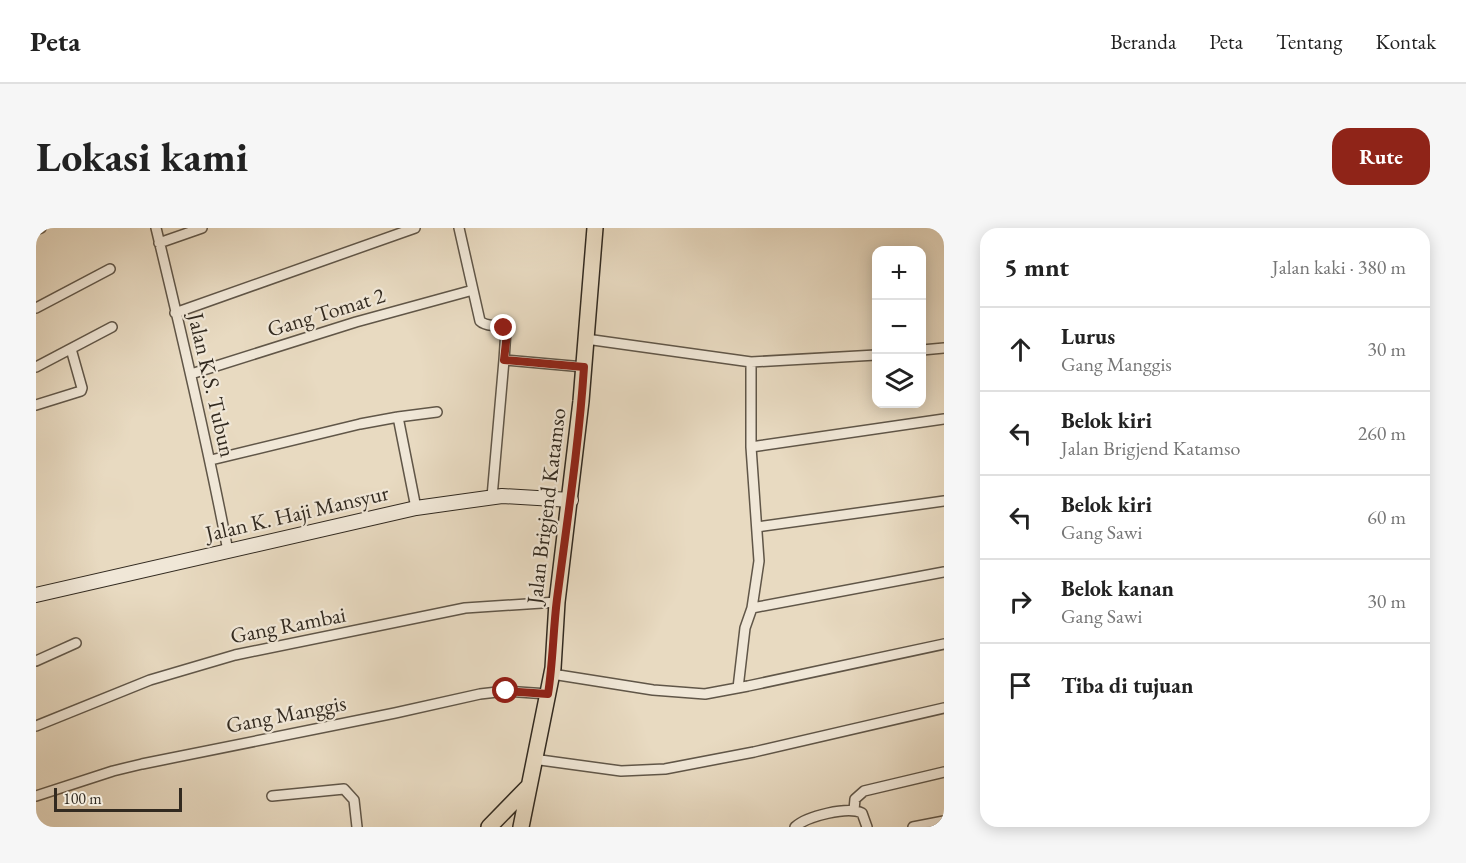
<!DOCTYPE html>
<html lang="id">
<head>
<meta charset="utf-8">
<style>
	:root { --surface:#fff; --page:#f6f6f6; --text:#222; --muted:#767676; --line:#e0e0e0; --accent:#8f2418 }
	body { margin:0; font-family:"EB Garamond",serif; background:var(--page); color:var(--text) }
	.controls { position:absolute; right:18px; top:18px; display:grid; overflow:hidden; border-radius:12px; box-shadow:0 3px 15px #0003 }
	.controls button { width:54px; height:54px; display:grid; place-items:center; padding:0; border:0; border-bottom:2px solid var(--line); background:var(--surface); color:var(--text); font:30px sans-serif }
	.scale { position:absolute; left:18px; bottom:15px; width:128px; box-sizing:border-box; padding-left:6px; border:3px solid #322a20; border-top:0; font-size:16px; line-height:21px; white-space:nowrap; color:#322a20; -webkit-text-stroke:4px #f0e7d7; paint-order:stroke }
	.stop { position:absolute; width:18px; height:18px; margin:-14px; border:4px solid #8f2418; border-radius:50%; background:#fff }
	.stop.end { background:#8f2418; border-color:#fff; box-shadow:0 2px 6px #0008 }
	.list { margin:0; padding:0; list-style:none }
	h2 { display:flex; justify-content:space-between; align-items:center; height:78px; margin:0; padding:0 24px; font-size:26px }
	h2 small { font-size:20px; font-weight:400; color:var(--muted) }
	.list li { display:grid; grid-template-columns:39px 1fr auto; gap:18px; align-items:center; box-sizing:border-box; height:84px; padding:0 24px; border-top:2px solid var(--line) }
	.list b { display:block; font-size:22px; white-space:nowrap }
	.list p { margin:0; font-size:20px; white-space:nowrap; color:var(--muted) }
	.list em { font-size:20px; font-style:normal; color:var(--muted) }
	.icon { flex:none; width:33px; height:33px; fill:none; stroke:currentColor; stroke-width:2; stroke-linecap:round; stroke-linejoin:round }
	.map { position:relative; flex:none; width:908px; height:599px; overflow:hidden; border-radius:18px }
	header { display:flex; align-items:center; gap:36px; box-sizing:border-box; height:84px; padding:0 30px; background:var(--surface); border-bottom:2px solid var(--line) }
	header strong { font-size:28px }
	nav { display:flex; gap:33px; margin-inline-start:auto; font-size:21px }
	.intro { display:flex; align-items:center; justify-content:space-between; box-sizing:border-box; height:144px; padding:0 36px }
	h1 { margin:0; font-size:42px }
	.button { padding:15px 27px; border-radius:18px; background:var(--accent); color:#fff; font-size:21px; font-weight:700 }
	main { display:flex; gap:36px; padding:0 36px }
	aside { flex:1; background:var(--surface); border-radius:18px; box-shadow:0 3px 15px #0003 }
	.map>svg:first-child { display:block }
	.lines { fill:none; stroke-linecap:round; stroke-linejoin:round }
	.street-casing { stroke:#605648; stroke-width:12 }
	.secondary-casing { stroke:#322a20; stroke-width:16 }
	.primary-casing { stroke:#322a20; stroke-width:18 }
	.street { stroke:#f0e7d7; stroke-width:9 }
	.secondary { stroke:#f0e7d7; stroke-width:14 }
	.primary { stroke:#e8dac1; stroke-width:15 }
	.route { stroke:#8f2418; stroke-width:8 }
	.labels { text-anchor:middle; dominant-baseline:central; stroke-width:4.5; stroke-linejoin:round; paint-order:stroke }
	.street-label { font-size:22px; fill:#322a20; stroke:#f0e7d7 }
</style>
</head>
<body>
<header>
<strong>Peta</strong>
<nav><a>Beranda</a><a>Peta</a><a>Tentang</a><a>Kontak</a></nav>
</header>
<div class="intro"><h1>Lokasi kami</h1><a class="button">Rute</a></div>
<main>
<div class="map">
<svg width="908" height="599" viewBox="0 0 908 599">
	<rect width="100%" height="100%" fill="#e8dac1"/>
	<filter id="stains"><feTurbulence type="fractalNoise" baseFrequency=".00333" numOctaves="4"/><feColorMatrix values="0 0 0 0 .2 0 0 0 0 .09 0 0 0 0 .02 0 0 0 .5 -.17"/></filter>
	<radialGradient id="worn" r=".72"><stop offset=".6" stop-color="#630" stop-opacity="0"/><stop offset="1" stop-color="#630" stop-opacity=".3"/></radialGradient>
	<g class="lines">
		<!-- street casing -->
		<g class="street-casing">
			<path id="street" d="M120,0C146,107 171,214 192,323
				M423,0L444,93C451,100 462,95 470,102L468,132L548,139
				M0,2L5,0
				M123,15L166,0
				M0,80L74,41
				M139,85L379,0
				M550,111L715,134V219L723,333L716,380
				M886,122L908,120
				M715,134L840,127
				M0,139L76,99
				M155,146L320,94L437,62
				M0,177L45,163L46,160L35,121
				M715,219L908,191
				M175,232L324,196L362,189
				M456,269L468,132
				M380,280L362,189L401,184
				M721,299L908,273
				M0,433L40,415
				M516,446L617,462L669,466L712,458L908,416
				M702,460L709,400L716,380L908,344
				M0,498L114,452L199,427L429,380L521,374
				M497,531L585,543L629,541L718,524L908,480
				M0,568L77,543L106,536L359,485L444,466L470,463L512,466
				M236,568L308,561L318,572L321,599
				M818,582L819,571L828,563L908,544
				M759,599C771,588 812,578 826,585L831,599
				M877,599L908,593"/>
		</g>
		<!-- secondary casing -->
		<g class="secondary-casing">
			<path id="secondary" d="M0,367L380,280L466,268L535,272"/>
		</g>
		<!-- primary casing -->
		<g class="primary-casing">
			<path id="primary" d="M453,599L492,559
				M485,599L517,440L521,374L545,173L559,0"/>
		</g>
		<!-- street -->
		<use href="#street" class="street"/>
		<!-- secondary -->
		<use href="#secondary" class="secondary"/>
		<!-- primary -->
		<use href="#primary" class="primary"/>
	</g>
	<g class="lines">
		<!-- route -->
		<path class="route" d="M468,100L471,105L468,132L548,139C543,216 531,294 521,371C517,403 517,434 512,466L470,463"/>
	</g>
	<g class="labels">
		<!-- street labels -->
		<g class="street-label">
			<text transform="translate(290 84) rotate(-17)">Gang Tomat 2</text>
			<text transform="translate(176 157) rotate(77)">Jalan K.S. Tubun</text>
			<text transform="translate(510 278) rotate(-83)">Jalan Brigjend Katamso</text>
			<text transform="translate(261 285) rotate(-13)">Jalan K. Haji Mansyur</text>
			<text transform="translate(252 397) rotate(-11)">Gang Rambai</text>
			<text transform="translate(250 486) rotate(-11)">Gang Manggis</text>
		</g>
	</g>
	<rect width="100%" height="100%" filter="url(#stains)"/>
	<rect width="100%" height="100%" fill="url(#worn)"/>
</svg>
<div class="controls">
<button>+</button>
<button>−</button>
<button><svg class="icon" aria-label="layers" viewBox="0 0 24 24"><path d="M12 4l9 5-9 5-9-5zM3 14l9 5 9-5"/></svg></button>
</div>
<div class="scale">100 m</div>
<div class="stop" style="left:470px;top:463px"></div>
<div class="stop end" style="left:468px;top:100px"></div>
</div>
<aside>
<h2>5 mnt<small>Jalan kaki · 380 m</small></h2>
<ul class="list">
<li><svg class="icon" aria-label="ahead" viewBox="0 0 24 24"><path d="M12 20V5M6 11l6-6 6 6"/></svg><div><b>Lurus</b><p>Gang Manggis</p></div><em>30 m</em></li>
<li><svg class="icon" aria-label="left" viewBox="0 0 24 24"><path d="M17 20v-9H6M10 6l-5 5 5 5"/></svg><div><b>Belok kiri</b><p>Jalan Brigjend Katamso</p></div><em>260 m</em></li>
<li><svg class="icon" aria-label="left" viewBox="0 0 24 24"><path d="M17 20v-9H6M10 6l-5 5 5 5"/></svg><div><b>Belok kiri</b><p>Gang Sawi</p></div><em>60 m</em></li>
<li><svg class="icon" aria-label="right" viewBox="0 0 24 24"><path d="M7 20v-9h11M14 6l5 5-5 5"/></svg><div><b>Belok kanan</b><p>Gang Sawi</p></div><em>30 m</em></li>
<li><svg class="icon" aria-label="arrive" viewBox="0 0 24 24"><path d="M6 21V4h12l-3 4 3 4H6"/></svg><div><b>Tiba di tujuan</b></div></li>
</ul>
</aside>
</main>
</body>
</html>
